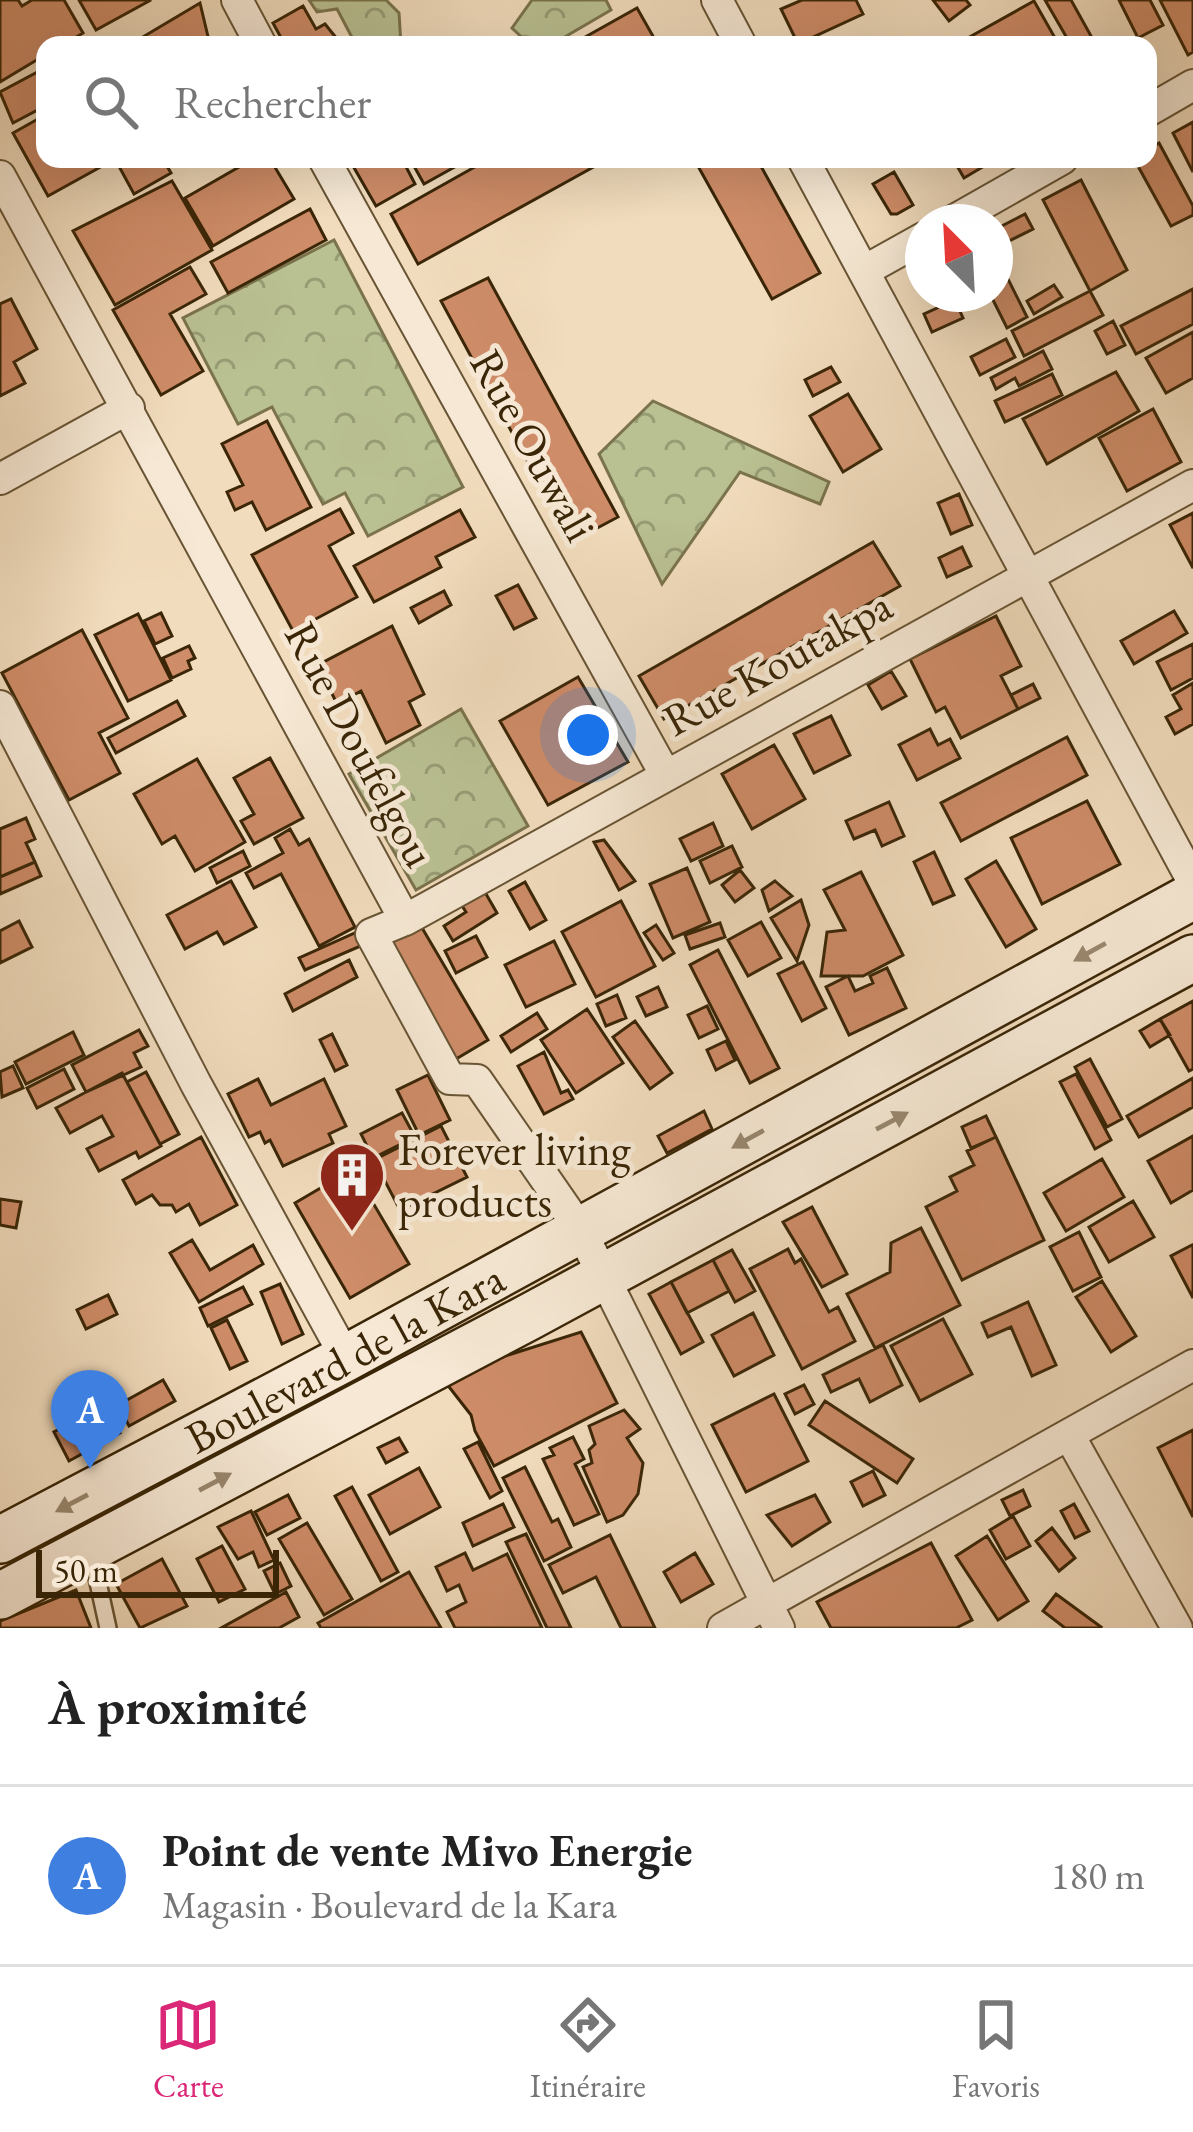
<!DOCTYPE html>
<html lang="fr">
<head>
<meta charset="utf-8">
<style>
	:root { --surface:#fff; --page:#f6f6f6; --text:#222; --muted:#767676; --line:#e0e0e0; --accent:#db2777 }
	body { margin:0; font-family:"EB Garamond",serif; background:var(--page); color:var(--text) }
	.compass { position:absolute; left:905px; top:204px; width:108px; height:108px; border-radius:50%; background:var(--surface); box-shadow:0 12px 48px #0002; rotate:336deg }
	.scale { position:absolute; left:36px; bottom:30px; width:243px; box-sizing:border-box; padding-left:12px; border:6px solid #3a2607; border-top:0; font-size:33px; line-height:42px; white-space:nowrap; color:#3a2607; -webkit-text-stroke:9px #f6e8d4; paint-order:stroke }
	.you { position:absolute; left:588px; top:735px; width:42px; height:42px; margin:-30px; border:9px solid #fff; border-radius:50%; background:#1a73e8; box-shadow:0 0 0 18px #1a73e833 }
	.badge { display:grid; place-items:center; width:78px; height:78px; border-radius:50%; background:var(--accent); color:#fff; font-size:39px; font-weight:700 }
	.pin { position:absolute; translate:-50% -99px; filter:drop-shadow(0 3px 6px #0008) }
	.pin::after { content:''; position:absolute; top:63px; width:42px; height:36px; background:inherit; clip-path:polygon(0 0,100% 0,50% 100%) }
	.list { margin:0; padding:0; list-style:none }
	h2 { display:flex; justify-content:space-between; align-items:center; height:156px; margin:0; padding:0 48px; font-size:51px }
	h2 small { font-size:39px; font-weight:400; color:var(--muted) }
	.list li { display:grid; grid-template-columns:78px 1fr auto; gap:36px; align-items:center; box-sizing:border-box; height:180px; padding:0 48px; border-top:3px solid var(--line) }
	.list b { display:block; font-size:45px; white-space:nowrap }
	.list p { margin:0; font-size:39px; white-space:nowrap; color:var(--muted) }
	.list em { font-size:39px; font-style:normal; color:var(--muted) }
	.icon { flex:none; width:66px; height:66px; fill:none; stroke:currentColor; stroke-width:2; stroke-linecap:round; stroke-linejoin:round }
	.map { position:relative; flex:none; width:1193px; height:1628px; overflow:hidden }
	.search { position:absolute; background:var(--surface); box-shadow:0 12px 48px #0002; left:36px; right:36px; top:36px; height:132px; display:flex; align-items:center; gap:30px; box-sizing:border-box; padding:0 42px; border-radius:24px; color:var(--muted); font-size:45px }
	.sheet { height:336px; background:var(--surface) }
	nav { display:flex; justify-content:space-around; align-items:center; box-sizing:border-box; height:168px; border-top:3px solid var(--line); background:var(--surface); font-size:33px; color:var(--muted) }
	nav a { display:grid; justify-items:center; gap:6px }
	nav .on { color:var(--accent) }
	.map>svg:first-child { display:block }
	.forest { fill:url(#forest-crowns); stroke:#7a734c; stroke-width:3 }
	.building { fill:#ce8c68; stroke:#3a2607; stroke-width:3 }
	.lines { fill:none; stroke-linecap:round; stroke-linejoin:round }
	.service-casing { stroke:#685434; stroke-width:20 }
	.minor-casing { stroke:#685434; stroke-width:34 }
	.secondary-casing { stroke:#3a2607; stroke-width:50 }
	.service { stroke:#f6e8d4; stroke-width:15 }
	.minor { stroke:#f6e8d4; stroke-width:30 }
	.secondary { stroke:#f6e8d4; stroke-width:45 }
	.oneway { fill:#98876e }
	.labels { text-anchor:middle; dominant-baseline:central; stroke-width:10; stroke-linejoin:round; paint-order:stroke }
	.street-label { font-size:45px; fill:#3a2607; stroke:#f6e8d4 }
	.poi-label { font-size:45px; fill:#3a2607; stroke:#f6e8d4; text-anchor:start }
</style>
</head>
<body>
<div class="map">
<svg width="1193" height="1628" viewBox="0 0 1193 1628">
	<defs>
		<pattern id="forest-crowns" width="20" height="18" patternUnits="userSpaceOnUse" patternTransform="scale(3)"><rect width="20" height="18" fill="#b9c092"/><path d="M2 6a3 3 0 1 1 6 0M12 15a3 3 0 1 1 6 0" fill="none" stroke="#979c75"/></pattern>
	</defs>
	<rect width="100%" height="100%" fill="#f1dcbd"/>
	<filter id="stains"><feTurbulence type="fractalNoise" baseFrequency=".00167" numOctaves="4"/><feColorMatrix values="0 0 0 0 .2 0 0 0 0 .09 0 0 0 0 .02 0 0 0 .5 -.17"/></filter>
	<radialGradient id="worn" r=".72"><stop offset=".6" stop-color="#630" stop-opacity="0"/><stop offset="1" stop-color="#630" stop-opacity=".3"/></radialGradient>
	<!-- forest -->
	<path class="forest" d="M309,0H386L399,13L401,45H356L337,9L317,12Z
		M532,0H606L611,10L551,45H530L512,28Z
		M334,240L463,487L368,536L345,493L323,504L272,407L238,424L183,318Z
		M653,401L829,482L820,504L740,472L662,584L599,454Z
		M461,709L528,826L416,890L349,774Z"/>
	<!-- building -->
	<path class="building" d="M0,0H18L22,6L32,0H64L83,33L63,45H45V55L0,82Z
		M79,0H151L96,30Z
		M802,0H856L863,14L798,44L781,9Z
		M933,0H966L970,5L949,21Z
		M1045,0H1071L1096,45H1071Z
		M1119,0H1150L1163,25L1138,38Z
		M1160,0H1193V52L1188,55Z
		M1034,1L1059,45H970L966,39Z
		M200,3L210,45L131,44Z
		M303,6L316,29L325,24L342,45H285L273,23Z
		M637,8L658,45H571Z
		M45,68V106L13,123L0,92Z
		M45,115V159H163L171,173L134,194L115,159L48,196L13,133Z
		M1193,122V172L1173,133Z
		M1159,143L1193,206V215L1171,226L1134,159H1148V149Z
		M253,159H270L294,199L213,246L185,198Z
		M349,159H402L415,184L376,206Z
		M410,159H469L424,184Z
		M489,159H608L418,264L391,214Z
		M694,159H757L820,273L772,299Z
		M953,159H996L964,178Z
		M894,172L913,205L897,214H891L873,184Z
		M1081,180L1127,270L1090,291L1043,200Z
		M172,181L212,250L115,305L73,231Z
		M310,209L326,240L228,293L211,262Z
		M1025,214L1033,229L1005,243L998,228Z
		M995,253L1027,317L1007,328L990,294H995Z
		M190,267L206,294L170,314L203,371L161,395L113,310Z
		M488,278L618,517L571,542L441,301Z
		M1054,285L1062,297L1034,314L1027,301Z
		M1193,289V324L1136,354L1121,326Z
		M1090,291L1103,315L1024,356L1012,331Z
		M11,299L37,349L14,362L25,383L0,396V304Z
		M955,300L963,318L932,332L924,314Z
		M1113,321L1125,345L1107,354L1095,331Z
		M1193,332V378L1166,393L1146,358Z
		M1006,339L1015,357L980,375L971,357Z
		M1043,351L1052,369L1019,386L1015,378L996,389L991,378Z
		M831,367L840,382L813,396L805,380Z
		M1116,372L1139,411L1047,464L1023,419Z
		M1052,374L1062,395L1005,422L995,401Z
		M848,394L881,449L843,472L810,416Z
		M1153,409L1181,462L1127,491L1099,438Z
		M267,421L311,507L266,530L252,502L235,510L227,492L243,485L222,444Z
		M959,494L972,525L951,534L938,503Z
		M340,509L353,533L329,546L357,597L293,631L252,555Z
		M460,510L475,537L436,557L441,567L374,602L354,566Z
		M1193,513V568L1170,525Z
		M873,542L900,586L664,719L639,676Z
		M962,547L971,566L947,577L939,558Z
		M518,585L536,618L514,629L496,596Z
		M444,591L451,605L419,623L411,608Z
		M1174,611L1187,633L1134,664L1121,641Z
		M161,613L172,636L155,644L144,621Z
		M138,614L171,680L128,701L95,635Z
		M996,616L1021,666L1001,676L1018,709L961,738L945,707L936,712L910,659Z
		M392,626L424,694L409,702L420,725L386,743L361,691L337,704L318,665Z
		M82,630L128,718L99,733L120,773L69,800L2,673Z
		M1193,644V678L1171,690L1157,662Z
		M189,646L195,658L188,661L191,669L172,678L163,658Z
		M891,671L906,696L882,709L868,685Z
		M578,677L628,762L548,805L500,721Z
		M1193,683V724L1175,734L1166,717L1181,709L1173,695Z
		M1033,684L1040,698L1018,709L1011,695Z
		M177,701L185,716L116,753L108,738Z
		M831,716L850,755L814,773L794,734Z
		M930,729L938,745L950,739L960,758L917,780L899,745Z
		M1067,737L1087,775L961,841L941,803Z
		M774,745L805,799L752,829L722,774Z
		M270,758L303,818L254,844L241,821L254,814L234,778Z
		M197,759L245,842L195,871L175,836L162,844L134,794Z
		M1087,801L1120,864L1042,904L1011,838Z
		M889,802L904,836L882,846L875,830L854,839L846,821Z
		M26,818L35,839L26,843L35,862L0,877V829Z
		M713,823L723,846L691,861L680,839Z
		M290,829L299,845L309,839L355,927L319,946L281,874L254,888L246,873L283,853L275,838Z
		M604,840L635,881L619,890L594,842Z
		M732,846L742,867L710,883L700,861Z
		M243,851L250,866L217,883L210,868Z
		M934,852L954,895L933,904L914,862Z
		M996,861L1036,929L1006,947L966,879Z
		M35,862L41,876L0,894V877Z
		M687,868L710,922L673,938L650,884Z
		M740,870L754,888L735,902L722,885Z
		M861,872L903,955L863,976H821L827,932L845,930L824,890Z
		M231,881L256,927L224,944L217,932L185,949L167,915Z
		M775,881L792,896L769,911L762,890Z
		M525,882L546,920L530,929L509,891Z
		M482,887L497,913L453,941L444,926L466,912L459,901Z
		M801,900L809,925L797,961L771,918Z
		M621,901L655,966L596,997L562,932Z
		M19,921L32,947L0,963V931Z
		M418,921L488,1040L451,1062L381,943Z
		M761,922L781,958L748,976L728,940Z
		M720,923L725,937L690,949L685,935Z
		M656,925L674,953L663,960L644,933Z
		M357,932L363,945L305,970L299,958Z
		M476,936L487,957L456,973L445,951Z
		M554,941L575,984L526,1007L505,965Z
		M718,950L779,1068L750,1083L690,965Z
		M349,960L357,977L293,1011L285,994Z
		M803,962L826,1008L802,1021L778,974Z
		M887,968L906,1008L849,1035L826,987L848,976L855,991L873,983L870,976Z
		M658,987L667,1007L646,1016L637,997Z
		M617,995L626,1018L606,1026L597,1004Z
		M1193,1001V1069L1189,1071L1160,1019Z
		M707,1006L718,1029L699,1038L688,1015Z
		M587,1009L623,1063L576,1093L541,1040Z
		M537,1013L547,1029L511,1052L501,1036Z
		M1160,1019L1170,1035L1150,1047L1140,1031Z
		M635,1021L672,1073L650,1089L613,1037Z
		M139,1030L148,1046L134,1053L141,1067L86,1092L72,1065Z
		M73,1032L84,1055L26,1084L15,1062Z
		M332,1034L347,1065L335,1071L320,1040Z
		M726,1041L735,1060L716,1070L707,1050Z
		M544,1052L561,1093L568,1090L573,1099L544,1114L518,1066Z
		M1090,1059L1122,1119L1107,1127L1075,1067Z
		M13,1066L23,1088L2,1097L0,1072Z
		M64,1069L74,1089L37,1108L27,1088Z
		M146,1072L179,1134L160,1144L127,1082Z
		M122,1073L161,1146L139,1158L136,1152L99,1171L87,1149L113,1136L102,1116L70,1133L56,1108Z
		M1076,1074L1111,1140L1095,1149L1060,1082Z
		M428,1075L450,1120L419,1135L397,1090Z
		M1193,1078V1107L1139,1137L1127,1116Z
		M258,1079L271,1105L324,1079L346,1126L329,1134L333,1143L283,1166L270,1140L265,1143L260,1132L249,1137L228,1094Z
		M704,1111L712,1129L667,1153L658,1136Z
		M402,1113L415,1137L373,1158L361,1134Z
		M986,1116L996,1137L971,1148L962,1127Z
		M441,1126L467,1177L400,1210L374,1160Z
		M1193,1136V1190L1171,1203L1148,1161Z
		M201,1137L237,1205L200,1225L189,1204L176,1212L172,1205H160L152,1195L136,1204L123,1180Z
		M996,1137L1044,1240L962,1280L926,1207L957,1191L950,1177L974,1165L967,1151Z
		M1102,1159L1124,1197L1066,1231L1044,1193Z
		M353,1169L409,1264L350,1298L295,1203Z
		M0,1199L21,1202L16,1228L0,1225Z
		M1133,1201L1154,1237L1109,1262L1089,1227Z
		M812,1207L847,1274L822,1287L783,1222Z
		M921,1228L960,1305L875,1348L847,1294L890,1272L891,1243Z
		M1079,1232L1101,1277L1073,1291L1050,1247Z
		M192,1240L210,1270L253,1245L263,1264L199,1302L170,1253Z
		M1192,1245L1193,1247V1298L1171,1256Z
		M788,1249L795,1263L801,1259L829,1312L838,1307L855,1341L802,1369L750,1269Z
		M732,1250L755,1291L735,1302L713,1260Z
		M713,1260L729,1291L687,1313L671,1282Z
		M1102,1281L1136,1336L1111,1352L1076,1297Z
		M671,1282L703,1342L681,1354L649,1294Z
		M280,1284L303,1334L282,1344L261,1292Z
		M243,1287L252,1304L208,1326L200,1308Z
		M108,1295L117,1314L86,1329L77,1310Z
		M1028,1302L1056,1365L1032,1376L1011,1327L988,1337L982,1323Z
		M753,1313L774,1355L734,1376L712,1335Z
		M943,1319L972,1374L920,1401L891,1346Z
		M227,1320L247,1361L230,1369L211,1328Z
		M581,1332L617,1403L494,1466L475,1431L471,1415L446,1383L505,1356Z
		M883,1345L902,1385L870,1402L859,1379L831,1392L823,1375Z
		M163,1380L175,1401L129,1426L118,1405Z
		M804,1385L814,1404L795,1414L785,1394Z
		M774,1394L808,1461L746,1492L712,1425Z
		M102,1399L120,1433L69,1461L54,1432L90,1413L87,1407Z
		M825,1401L913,1459L897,1483L809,1425Z
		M624,1410L640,1429L627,1438L643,1463L638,1494L623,1515L607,1522L583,1467L592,1463L589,1450L595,1444L589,1426Z
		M1193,1430V1517L1158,1448Z
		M573,1437L584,1459L575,1464L599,1514L574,1525L543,1459L554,1455L550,1448Z
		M399,1438L407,1452L386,1463L378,1448Z
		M478,1442L502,1491L490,1498L464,1449Z
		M525,1467L552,1522L558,1519L571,1547L544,1561L503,1478Z
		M419,1468L440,1507L390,1534L369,1495Z
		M873,1471L885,1495L863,1506L851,1482Z
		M352,1487L398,1572L381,1581L335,1496Z
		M1023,1490L1030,1506L1010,1516L1002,1500Z
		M288,1495L300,1518L267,1535L255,1512Z
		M815,1495L830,1522L792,1546L767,1515Z
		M503,1504L514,1527L473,1546L463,1523Z
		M1074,1504L1089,1531L1075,1538L1061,1511Z
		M251,1511L274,1560L259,1567L253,1552L238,1559L218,1527Z
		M1013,1516L1030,1546L1006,1559L990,1530Z
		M307,1523L352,1599L324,1615L279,1539Z
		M1052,1528L1075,1558L1059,1571L1036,1541Z
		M526,1534L571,1628H547L506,1542Z
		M610,1535L655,1628H621L596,1577L563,1593L549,1565Z
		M987,1536L1028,1601L998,1620L956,1556Z
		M931,1543L972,1620L956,1628H831L817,1602Z
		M222,1546L245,1589L219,1602L197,1559Z
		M465,1553L473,1570L507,1554L542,1628H455L447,1612L466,1602L459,1585L447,1591L436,1567Z
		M695,1553L713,1584L681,1602L664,1572Z
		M162,1559L187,1606L140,1628L116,1584Z
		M280,1563L291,1586L275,1594L264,1571Z
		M409,1572L441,1628H321L318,1623Z
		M76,1590L91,1628H0V1621Z
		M286,1592L299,1617L279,1628H221Z
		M1056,1594L1101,1627L1100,1628H1065L1043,1611Z"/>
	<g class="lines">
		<!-- service casing -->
		<g class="service-casing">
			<path id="service" d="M92,1555L108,1628"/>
		</g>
		<!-- minor casing -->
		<g class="minor-casing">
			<path id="minor" d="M237,0L261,45
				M717,0L741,45
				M1148,111L1193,85
				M324,159L665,774
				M803,159L1193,882
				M0,176L405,920L371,934L450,1079L477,1080L580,1229L779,1628
				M951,222L1062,159
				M864,271L923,238
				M0,479L129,408
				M0,706L196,1084L346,1358
				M405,920L1193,485
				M1069,1435L1177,1628
				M723,1628L1193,1365"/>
		</g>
		<!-- secondary casing -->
		<g class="secondary-casing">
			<g id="secondary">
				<path id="s1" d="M0,1540L346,1358L1193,896"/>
				<path d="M0,1596L529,1317L1193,958"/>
			</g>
		</g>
		<!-- service -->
		<use href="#service" class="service"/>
		<!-- minor -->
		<use href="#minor" class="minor"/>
		<!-- secondary -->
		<use href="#secondary" class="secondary"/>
	</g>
	<!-- one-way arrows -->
	<defs><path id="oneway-solid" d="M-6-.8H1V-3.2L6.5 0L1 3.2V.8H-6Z" transform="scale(3)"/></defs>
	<g class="oneway">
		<use href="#oneway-solid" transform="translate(1090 952) rotate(151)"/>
		<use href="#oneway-solid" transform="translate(892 1121) rotate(-28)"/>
		<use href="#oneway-solid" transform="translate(748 1139) rotate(151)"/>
		<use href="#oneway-solid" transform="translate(215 1482) rotate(-28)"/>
		<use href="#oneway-solid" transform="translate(72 1503) rotate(152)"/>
	</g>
	<!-- icons -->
	<defs>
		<g id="building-pin" transform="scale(3.45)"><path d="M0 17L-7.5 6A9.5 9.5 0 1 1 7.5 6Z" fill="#8f2418" stroke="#f6e8d4"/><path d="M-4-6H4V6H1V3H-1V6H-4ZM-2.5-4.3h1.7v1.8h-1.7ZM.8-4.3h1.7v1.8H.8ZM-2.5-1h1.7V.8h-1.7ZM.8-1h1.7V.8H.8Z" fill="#fff"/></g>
	</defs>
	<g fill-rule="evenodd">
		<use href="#building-pin" x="352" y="1175"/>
	</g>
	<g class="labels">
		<!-- street labels -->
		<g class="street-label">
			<text transform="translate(534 445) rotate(61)">Rue Ouwali</text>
			<text transform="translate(777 662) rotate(-29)">Rue Koutakpa</text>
			<text transform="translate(361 744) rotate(62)">Rue Doufelgou</text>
			<text stroke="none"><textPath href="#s1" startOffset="390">Boulevard de la Kara</textPath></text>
		</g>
		<!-- poi labels -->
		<g class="poi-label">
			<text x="398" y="1149">Forever living<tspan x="398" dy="52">products</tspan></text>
		</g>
	</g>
	<rect width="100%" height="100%" filter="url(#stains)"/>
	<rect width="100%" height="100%" fill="url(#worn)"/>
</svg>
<svg class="compass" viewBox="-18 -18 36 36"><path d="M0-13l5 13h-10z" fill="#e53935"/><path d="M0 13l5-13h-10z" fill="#767676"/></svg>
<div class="scale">50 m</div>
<div class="you"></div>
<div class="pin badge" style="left:90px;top:1469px;background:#3f7fe0">A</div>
<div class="search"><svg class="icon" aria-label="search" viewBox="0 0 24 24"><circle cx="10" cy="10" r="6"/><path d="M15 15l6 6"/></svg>Rechercher</div>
</div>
<section class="sheet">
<h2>À proximité<small></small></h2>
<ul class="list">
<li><span class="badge" style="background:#3f7fe0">A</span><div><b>Point de vente Mivo Energie</b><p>Magasin · Boulevard de la Kara</p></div><em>180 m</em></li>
</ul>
</section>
<nav>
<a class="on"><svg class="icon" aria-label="map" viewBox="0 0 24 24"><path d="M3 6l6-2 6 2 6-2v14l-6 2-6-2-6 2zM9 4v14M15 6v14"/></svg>Carte</a>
<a><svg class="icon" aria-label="directions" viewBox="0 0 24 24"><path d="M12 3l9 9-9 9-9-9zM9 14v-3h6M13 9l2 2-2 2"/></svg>Itinéraire</a>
<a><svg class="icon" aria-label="saved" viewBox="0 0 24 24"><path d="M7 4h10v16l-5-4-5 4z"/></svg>Favoris</a>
</nav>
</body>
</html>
